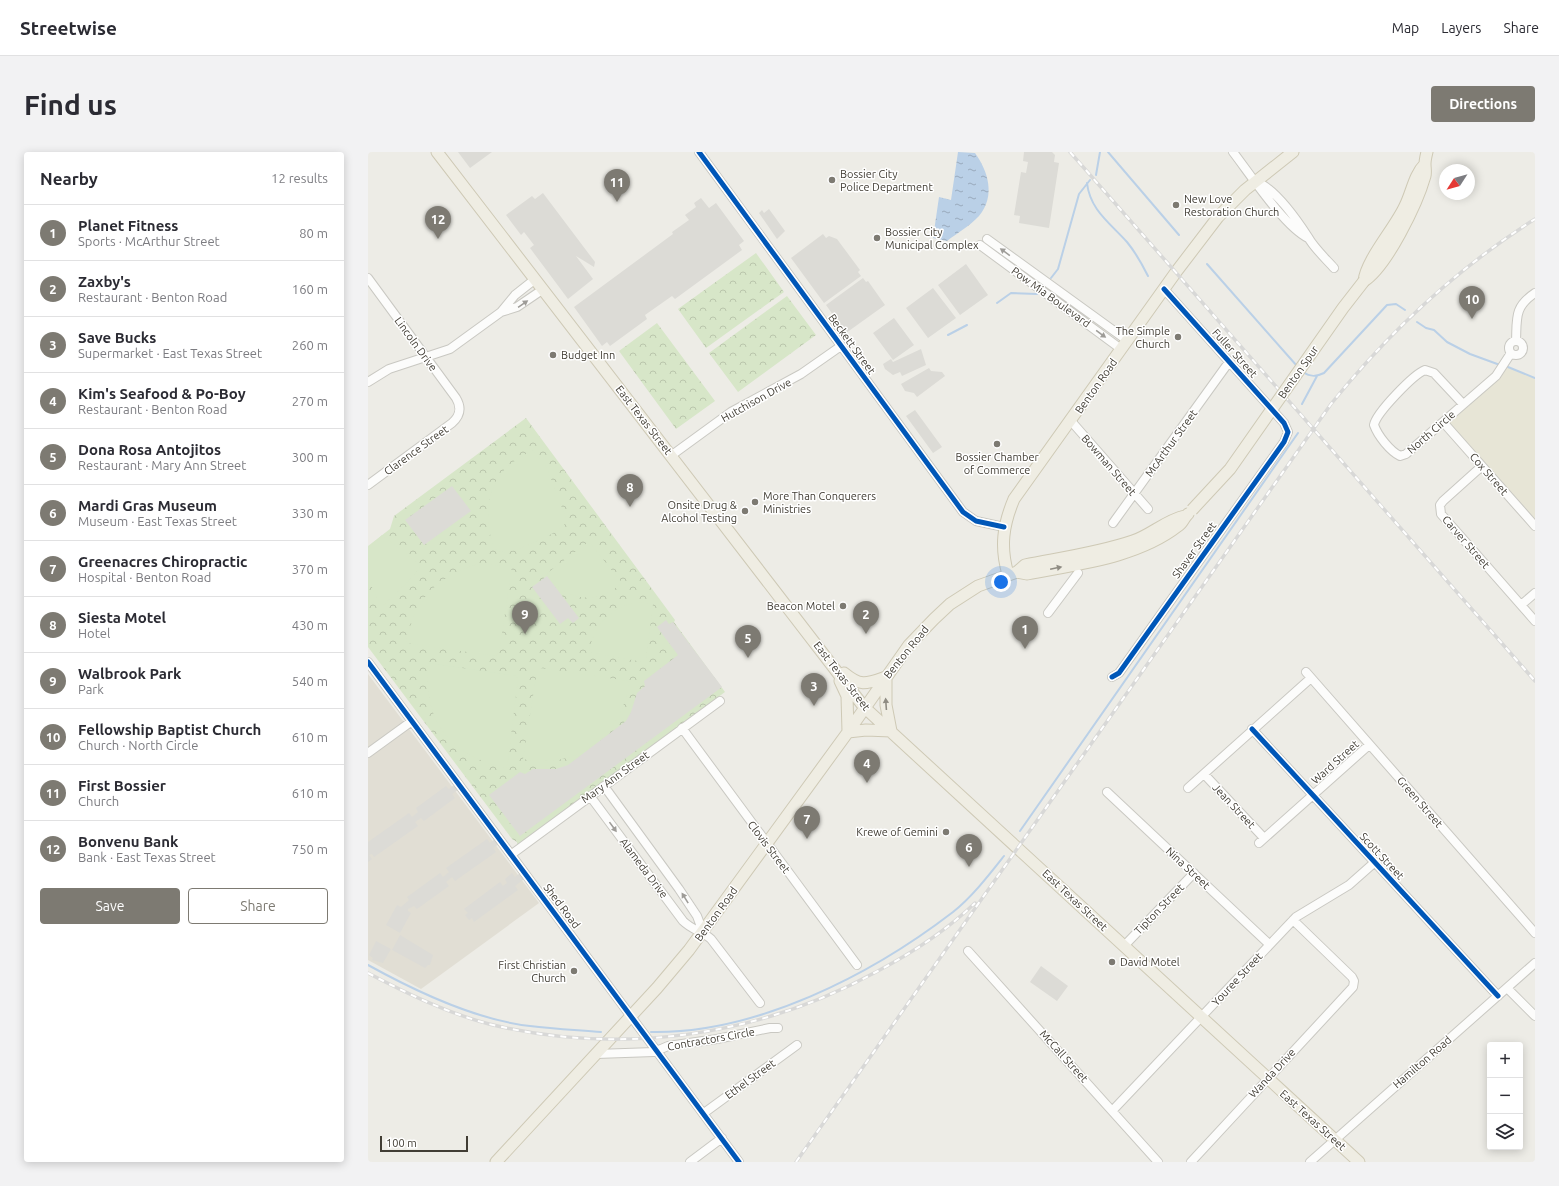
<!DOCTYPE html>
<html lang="en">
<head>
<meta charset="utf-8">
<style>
	:root { --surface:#fff; --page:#f2f2f3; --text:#2b2b33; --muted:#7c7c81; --line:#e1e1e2; --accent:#7d7a72 }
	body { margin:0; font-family:Ubuntu,sans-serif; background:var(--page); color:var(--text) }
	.controls { position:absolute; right:12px; bottom:12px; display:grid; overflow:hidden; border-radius:4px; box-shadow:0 2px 10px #0003 }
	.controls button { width:36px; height:36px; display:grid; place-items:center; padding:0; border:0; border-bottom:1px solid var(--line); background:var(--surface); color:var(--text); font:20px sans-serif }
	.compass { position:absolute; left:1071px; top:12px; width:36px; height:36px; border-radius:50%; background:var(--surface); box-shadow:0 2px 10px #0003; rotate:234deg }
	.scale { position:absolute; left:12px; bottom:10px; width:88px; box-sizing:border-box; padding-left:4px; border:2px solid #413d34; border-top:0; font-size:11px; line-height:14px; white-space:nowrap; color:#413d34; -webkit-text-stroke:3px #fff; paint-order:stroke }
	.you { position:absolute; left:633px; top:430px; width:14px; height:14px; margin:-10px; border:3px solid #fff; border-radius:50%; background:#1a73e8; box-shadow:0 0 0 6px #1a73e833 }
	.badge { display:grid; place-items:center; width:26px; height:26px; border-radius:50%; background:var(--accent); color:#fff; font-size:13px; font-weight:700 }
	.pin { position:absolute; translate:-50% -33px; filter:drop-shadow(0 1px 2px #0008) }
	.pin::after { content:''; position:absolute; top:21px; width:14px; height:12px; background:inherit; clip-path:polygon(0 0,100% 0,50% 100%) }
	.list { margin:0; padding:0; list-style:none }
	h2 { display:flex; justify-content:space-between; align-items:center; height:52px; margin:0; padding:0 16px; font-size:17px }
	h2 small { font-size:13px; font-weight:400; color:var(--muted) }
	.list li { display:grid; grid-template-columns:26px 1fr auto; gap:12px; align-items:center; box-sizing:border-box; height:56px; padding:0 16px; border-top:1px solid var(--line) }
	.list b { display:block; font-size:15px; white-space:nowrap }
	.list p { margin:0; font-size:13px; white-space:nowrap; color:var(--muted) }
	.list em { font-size:13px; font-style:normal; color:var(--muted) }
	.actions { display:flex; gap:8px; padding:12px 16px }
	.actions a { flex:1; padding:9px 0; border:1px solid var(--accent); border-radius:4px; text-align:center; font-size:14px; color:var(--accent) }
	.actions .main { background:var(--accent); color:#fff }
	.icon { flex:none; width:22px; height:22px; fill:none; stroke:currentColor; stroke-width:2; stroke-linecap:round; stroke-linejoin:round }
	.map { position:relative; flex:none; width:1167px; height:1010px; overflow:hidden; border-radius:4px }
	header { display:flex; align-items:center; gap:24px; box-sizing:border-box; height:56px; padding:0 20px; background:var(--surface); border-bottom:1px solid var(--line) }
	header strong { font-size:19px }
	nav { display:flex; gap:22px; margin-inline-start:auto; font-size:14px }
	.intro { display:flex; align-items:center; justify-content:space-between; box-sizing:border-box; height:96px; padding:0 24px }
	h1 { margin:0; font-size:28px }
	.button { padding:10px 18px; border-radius:4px; background:var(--accent); color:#fff; font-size:14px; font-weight:700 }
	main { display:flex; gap:24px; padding:0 24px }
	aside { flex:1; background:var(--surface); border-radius:4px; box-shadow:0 2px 10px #0003 }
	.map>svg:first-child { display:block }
	.residential { fill:#e1ded4 }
	.education { fill:#e7e5d6 }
	.park { fill:url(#park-crowns) }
	.pitch { fill:#d7e6c8 }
	.parking { fill:#dcdbd6 }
	.water { fill:url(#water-ripples) }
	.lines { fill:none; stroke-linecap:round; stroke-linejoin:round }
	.stream { stroke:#bad0e7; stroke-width:2 }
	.minor-casing { stroke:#c9c8c2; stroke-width:10 }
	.major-casing { stroke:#cec9b5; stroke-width:13 }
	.minor { stroke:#fcfcfb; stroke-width:8 }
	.major { stroke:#efede3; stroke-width:11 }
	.rail-casing { stroke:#d8d8d7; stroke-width:3.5 }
	.rail { stroke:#fff; stroke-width:2; stroke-dasharray:6; stroke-linecap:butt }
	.major-bridge-casing { stroke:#cec9b5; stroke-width:13; stroke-linecap:butt }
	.major-bridge { stroke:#efede3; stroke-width:11 }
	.cycleway-casing { stroke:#fff; stroke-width:8 }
	.cycleway { stroke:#0057b8; stroke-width:5 }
	.oneway { fill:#9e9c98 }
	.oneway2 { fill:#8f8c83 }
	.poi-dot { fill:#7d7a72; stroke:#fff; stroke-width:1.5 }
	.labels { text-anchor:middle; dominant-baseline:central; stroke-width:3; stroke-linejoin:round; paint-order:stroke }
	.poi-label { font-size:11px; fill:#413d34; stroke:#fff; text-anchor:start }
	.street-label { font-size:11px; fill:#413d34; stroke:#fff }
</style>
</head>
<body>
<header>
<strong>Streetwise</strong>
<nav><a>Map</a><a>Layers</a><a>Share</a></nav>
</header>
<div class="intro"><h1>Find us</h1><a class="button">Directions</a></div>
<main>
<aside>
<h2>Nearby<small>12 results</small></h2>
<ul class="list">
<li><span class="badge">1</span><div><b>Planet Fitness</b><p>Sports · McArthur Street</p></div><em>80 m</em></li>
<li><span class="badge">2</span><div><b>Zaxby's</b><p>Restaurant · Benton Road</p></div><em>160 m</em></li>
<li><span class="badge">3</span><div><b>Save Bucks</b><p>Supermarket · East Texas Street</p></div><em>260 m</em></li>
<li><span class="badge">4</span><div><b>Kim's Seafood &amp; Po-Boy</b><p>Restaurant · Benton Road</p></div><em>270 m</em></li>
<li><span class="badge">5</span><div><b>Dona Rosa Antojitos</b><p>Restaurant · Mary Ann Street</p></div><em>300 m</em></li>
<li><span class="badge">6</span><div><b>Mardi Gras Museum</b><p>Museum · East Texas Street</p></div><em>330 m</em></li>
<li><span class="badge">7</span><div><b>Greenacres Chiropractic</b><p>Hospital · Benton Road</p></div><em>370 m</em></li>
<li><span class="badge">8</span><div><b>Siesta Motel</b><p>Hotel</p></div><em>430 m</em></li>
<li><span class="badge">9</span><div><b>Walbrook Park</b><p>Park</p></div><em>540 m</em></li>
<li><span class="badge">10</span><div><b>Fellowship Baptist Church</b><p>Church · North Circle</p></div><em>610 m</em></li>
<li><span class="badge">11</span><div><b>First Bossier</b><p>Church</p></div><em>610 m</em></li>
<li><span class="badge">12</span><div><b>Bonvenu Bank</b><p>Bank · East Texas Street</p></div><em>750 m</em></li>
</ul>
<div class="actions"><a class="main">Save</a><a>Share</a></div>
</aside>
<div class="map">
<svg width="1167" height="1010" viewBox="0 0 1167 1010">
	<defs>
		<pattern id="park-crowns" width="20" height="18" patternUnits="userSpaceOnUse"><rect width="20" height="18" fill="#d7e6c8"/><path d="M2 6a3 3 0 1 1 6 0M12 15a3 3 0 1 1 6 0" fill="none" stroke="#bac6ac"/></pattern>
		<pattern id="water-ripples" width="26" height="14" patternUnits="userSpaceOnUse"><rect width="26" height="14" fill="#bad0e7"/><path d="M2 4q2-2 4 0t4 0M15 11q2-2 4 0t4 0" fill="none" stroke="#99aabc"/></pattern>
	</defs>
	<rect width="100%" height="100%" fill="#edece6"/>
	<!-- residential -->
	<path class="residential" d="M0,522L171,751L53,837L0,808Z"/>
	<!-- education -->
	<path class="education" d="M1136,214L1167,226V374L1075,270Z"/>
	<!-- park -->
	<path class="park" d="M388,101L416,140L338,196L310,157Z
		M419,144L448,183L370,240L341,201Z
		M289,171L347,249L308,277L251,199Z
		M158,266L307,468L306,470L357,540L153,691L149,692V690L144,687L0,495V394L22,377L26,364Z"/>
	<!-- pitch -->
	<path class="pitch" d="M165,298L179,316L199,369C194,380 151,399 138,400C135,401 130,398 126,397C117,370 116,337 139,315C147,308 156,303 165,298Z
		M14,383L51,412L52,416L37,433L14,454C0,433 0,422 0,396Z
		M219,391H222L254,431C227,454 199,449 178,422Z
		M110,412L144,414L131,501L127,504L38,491C47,447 67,426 110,412Z
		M273,450L285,452L278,507L275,510L221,500C226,472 244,453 273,450Z
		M60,511L148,524L150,527L139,616C81,604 55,569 60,511Z
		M172,516L261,529C255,584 210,618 155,607L169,519Z"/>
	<!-- parking -->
	<path class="parking" d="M90,0H124L102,16Z
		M656,0H684L687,3L686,10L691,11L681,76L651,71L652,64L646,63L653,20L658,21L660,10L655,9Z
		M175,41L227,110L226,115L208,104L225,127L200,147L162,96L166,93L156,80L153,83L138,63L164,44L167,47Z
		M333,46L341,56L348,51L376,89L371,93L374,98L307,147L304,144L277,163L279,167L242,194L239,190L234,194L206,155L305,82L304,80L321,68L317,63L328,55L326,51Z
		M401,57L417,79L409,87L391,61L394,58L396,61Z
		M455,82L458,86L461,84L469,87L492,118L490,120L493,124L456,151L423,106Z
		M598,112L620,143L592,163L570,133Z
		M495,126L498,130L500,129L517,153L478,181L458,153Z
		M565,136L588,166L560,186L538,156Z
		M526,166L546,193L525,208L505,181Z
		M553,197L558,213L534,224L532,220L525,223L517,217L515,212L523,207L525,210Z
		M561,216L563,219L574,220L577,224L549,245L546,241L537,239L533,232Z
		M547,258L574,295L565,301L538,264Z
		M84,334L103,359L56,393L37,368Z
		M179,424L211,466L205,471L200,466L192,472L164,435Z
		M298,468L301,472L305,470L354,535L152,684L121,643L152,620L157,622L165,617H188L200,613L258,569L263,560L269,541L277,534L276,529L310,503L289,475Z
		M90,630L94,635L84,642L87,646L56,669L53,666L47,670L50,674L6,705L4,702L1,703L4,707L0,710V690L41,661L44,665L50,660L48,656L78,634L81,637Z
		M130,684L134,690L125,696L128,700L87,729L84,725L78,730L81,734L49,757L46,754L40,757V759L43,761L32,781L18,773L29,753L33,755L41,748L39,745L72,721L75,725L81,720L78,716L119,687L122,691Z
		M155,719L160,724L147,734L150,738L106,770L104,766L101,768L97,763L100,761L96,757L132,730L135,734L139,731L137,727L144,721L147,725Z
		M32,783L65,803L62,813H60L57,816L24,798Z
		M8,789L23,797L15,811L4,808L5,806L1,803Z
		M673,814L700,834L689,849L662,830Z"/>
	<!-- water -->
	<path class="water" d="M590,0L607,1C620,19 628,44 611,64C602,74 589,81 579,89L565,86L571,45L583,48Z"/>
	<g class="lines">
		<!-- stream -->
		<path class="stream" d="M740,0L811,83
			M728,23L732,0
			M719,31C722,58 742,71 759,90C768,101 774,112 780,124
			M839,112L929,214
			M683,126L690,117L711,42L722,28
			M629,151L643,141L669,142
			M1049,170L1058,176L1066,178L1079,190L1102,202L1132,213
			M580,183L599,173
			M1140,215L1167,226
			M935,220C942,225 948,225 956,221L1019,153L1028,152L1037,158
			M934,252L949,224
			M652,679L930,281
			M0,813C47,839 108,868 162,874C186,877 209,878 233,880
			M283,880C388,882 503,823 585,760C604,745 621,723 636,704"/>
		<!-- minor casing -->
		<g class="minor-casing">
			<path id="minor" d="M331,0L595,360L608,369L636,375
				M865,0C882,22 916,74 940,86
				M887,29C907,36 929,68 940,85C946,96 958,107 966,116
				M619,87L760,189
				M612,93L753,197
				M0,126L88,246C94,256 92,264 84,271L0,333
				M133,160L149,155L174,138
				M1148,189C1149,166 1146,155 1167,141
				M1141 196a7 7 0 1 1 14 0a7 7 0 1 1-14 0Z
				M0,230L21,217L82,197L133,160L147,143L166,128
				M1095,252L1066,221L1057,218C1046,222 1008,261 1006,273C1010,284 1022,299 1032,304L1038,302L1128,224L1143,201
				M703,269L780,357
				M1075,270L1167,374
				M304,303L363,260L433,222L473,194
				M1114,314L1075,349L1072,353L1073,362L1167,469
				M745,371L861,210
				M1153,453L1167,441
				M680,461L710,421
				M0,510L371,1010
				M938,520L1167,781
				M744,525L751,521L916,290L920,280L916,271L796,137
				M314,576L489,813
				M884,577L1130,844
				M0,601L44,569
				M836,622L896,686
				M236,634L311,737L329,764L335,780
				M820,636L943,526
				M739,640L901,792
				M222,644L315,769C324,778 334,779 343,787L392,851
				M891,691L1001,593
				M144,702L352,549
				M756,794L826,721
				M600,799L790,1010
				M1139,836L1167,864
				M228,902L286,900L300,894L349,887L402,876H410
				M745,958L928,765L981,733L1007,710
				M336,961L429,893
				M322,1010L354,986
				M823,1010L985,835L986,829L984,825L925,768
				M942,1010L1167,811"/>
		</g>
		<!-- major casing -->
		<g class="major-casing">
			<path id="major" d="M69,0L496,555L991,1010
				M996,129C1019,114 1049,52 1057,24C1058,20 1057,16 1057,12C1057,8 1058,4 1059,0
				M996,129C998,108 1027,76 1037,54C1044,40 1046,23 1057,12
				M649,420L659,422C709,412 769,406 810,374C815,371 816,365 820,362
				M640,422C632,395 635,373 646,347L808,120L850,65L877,38L925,0
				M476,521C493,535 498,532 518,525
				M518,525V553L523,579
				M472,529L479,544L480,580
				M480,580L498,578L523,579
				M128,1010L289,836L321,798L480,580L541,493L566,467L582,452L610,434L649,420L657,413C692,406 730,401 765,389C783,383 798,368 817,364"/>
		</g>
		<!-- minor -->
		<use href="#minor" class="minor"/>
		<!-- major -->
		<use href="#major" class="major"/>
		<!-- rail casing -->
		<g class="rail-casing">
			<path id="rail" d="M702,0L1167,529
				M0,821C38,841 79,861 121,872C252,904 389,885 508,820C544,801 578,779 607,751
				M428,1010L963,252C1022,179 1088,117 1167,67"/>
		</g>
		<!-- rail -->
		<use href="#rail" class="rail"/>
		<!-- major-bridge casing -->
		<g class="major-bridge-casing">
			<path id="major-bridge" d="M824,358L862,317L975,156L996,129"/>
		</g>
		<!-- major-bridge -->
		<use href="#major-bridge" class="major-bridge"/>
		<!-- cycleway casing -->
		<g class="cycleway-casing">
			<path id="cycleway" d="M331,0L595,360L608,369L636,375
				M0,510L371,1010
				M744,525L751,521L916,290L920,280L916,271L796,137
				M884,577L1130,844"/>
		</g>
		<!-- cycleway -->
		<use href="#cycleway" class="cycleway"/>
	</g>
	<!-- one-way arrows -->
	<defs><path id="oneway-solid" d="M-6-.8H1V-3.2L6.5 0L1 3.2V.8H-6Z"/></defs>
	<g class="oneway">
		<use href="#oneway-solid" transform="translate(637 100) rotate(-144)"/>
		<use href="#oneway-solid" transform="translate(155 152) rotate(-35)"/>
		<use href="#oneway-solid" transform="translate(733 182) rotate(36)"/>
		<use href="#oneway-solid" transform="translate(245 675) rotate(54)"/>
		<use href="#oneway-solid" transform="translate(317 746) rotate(-122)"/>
	</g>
	<g class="oneway2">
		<use href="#oneway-solid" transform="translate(688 416) rotate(-12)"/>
		<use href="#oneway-solid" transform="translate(518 552) rotate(-94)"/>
	</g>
	<!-- markers -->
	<g class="poi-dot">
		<circle cx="464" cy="28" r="4"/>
		<circle cx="808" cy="53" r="4"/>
		<circle cx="509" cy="86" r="4"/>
		<circle cx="810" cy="185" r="4"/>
		<circle cx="185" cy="203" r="4"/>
		<circle cx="629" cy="292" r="4"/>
		<circle cx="387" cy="350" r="4"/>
		<circle cx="377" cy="359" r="4"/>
		<circle cx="475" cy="454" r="4"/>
		<circle cx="578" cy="680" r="4"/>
		<circle cx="744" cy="810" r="4"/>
		<circle cx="206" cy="819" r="4"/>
	</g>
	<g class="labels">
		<!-- poi labels -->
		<g class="poi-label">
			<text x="472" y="22">Bossier City<tspan x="472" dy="13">Police Department</tspan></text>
			<text x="816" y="47">New Love<tspan x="816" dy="13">Restoration Church</tspan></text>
			<text x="517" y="80">Bossier City<tspan x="517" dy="13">Municipal Complex</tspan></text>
			<text x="802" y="179" text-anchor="end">The Simple<tspan x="802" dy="13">Church</tspan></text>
			<text x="193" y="203">Budget Inn</text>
			<text x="629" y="305" text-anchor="middle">Bossier Chamber<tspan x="629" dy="13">of Commerce</tspan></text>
			<text x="395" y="344">More Than Conquerers<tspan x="395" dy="13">Ministries</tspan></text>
			<text x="369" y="353" text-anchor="end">Onsite Drug &amp;<tspan x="369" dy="13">Alcohol Testing</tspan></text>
			<text x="467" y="454" text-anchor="end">Beacon Motel</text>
			<text x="570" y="680" text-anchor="end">Krewe of Gemini</text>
			<text x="752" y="810">David Motel</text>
			<text x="198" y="813" text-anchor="end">First Christian<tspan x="198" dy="13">Church</tspan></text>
		</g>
		<!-- street labels -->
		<g class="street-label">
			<text transform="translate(683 145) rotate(36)">Pow Mia Boulevard</text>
			<text transform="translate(48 192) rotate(54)">Lincoln Drive</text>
			<text transform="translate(484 192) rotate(54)">Beckett Street</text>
			<text transform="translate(867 201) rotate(48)">Fuller Street</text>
			<text transform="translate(930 220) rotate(-55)">Benton Spur</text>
			<text transform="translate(728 234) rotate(-55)">Benton Road</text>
			<text transform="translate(388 248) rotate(-29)">Hutchison Drive</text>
			<text transform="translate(276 268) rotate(52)">East Texas Street</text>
			<text transform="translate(1063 280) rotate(-41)">North Circle</text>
			<text transform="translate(803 291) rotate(-54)">McArthur Street</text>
			<text transform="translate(48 298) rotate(-36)">Clarence Street</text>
			<text transform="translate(741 313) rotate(49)">Bowman Street</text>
			<text transform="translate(1121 322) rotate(49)">Cox Street</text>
			<text transform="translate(1098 390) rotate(49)">Carver Street</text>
			<text transform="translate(826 398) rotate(-54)">Shaver Street</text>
			<text transform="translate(538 500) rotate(-51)">Benton Road</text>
			<text transform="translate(474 524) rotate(52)">East Texas Street</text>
			<text transform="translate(967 610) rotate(-42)">Ward Street</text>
			<text transform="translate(247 625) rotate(-36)">Mary Ann Street</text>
			<text transform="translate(1052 650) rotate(49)">Green Street</text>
			<text transform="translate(866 654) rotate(47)">Jean Street</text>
			<text transform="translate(401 695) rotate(53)">Clovis Street</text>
			<text transform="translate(1014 704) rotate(47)">Scott Street</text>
			<text transform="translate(276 716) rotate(53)">Alameda Drive</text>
			<text transform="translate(820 716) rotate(43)">Nina Street</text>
			<text transform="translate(707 748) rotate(43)">East Texas Street</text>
			<text transform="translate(194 754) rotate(53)">Shed Road</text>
			<text transform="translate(791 757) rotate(-46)">Tipton Street</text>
			<text transform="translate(348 762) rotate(-54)">Benton Road</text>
			<text transform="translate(869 827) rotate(-47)">Youree Street</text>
			<text transform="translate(343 887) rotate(-10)">Contractors Circle</text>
			<text transform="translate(696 904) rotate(48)">McCall Street</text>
			<text transform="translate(1054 910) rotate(-41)">Hamilton Road</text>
			<text transform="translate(904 921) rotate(-47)">Wanda Drive</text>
			<text transform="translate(382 927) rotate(-36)">Ethel Street</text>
			<text transform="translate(945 968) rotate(42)">East Texas Street</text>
		</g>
	</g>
</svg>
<div class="controls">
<button>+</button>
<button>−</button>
<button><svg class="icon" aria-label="layers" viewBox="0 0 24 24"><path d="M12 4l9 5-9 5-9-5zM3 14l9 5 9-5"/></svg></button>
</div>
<svg class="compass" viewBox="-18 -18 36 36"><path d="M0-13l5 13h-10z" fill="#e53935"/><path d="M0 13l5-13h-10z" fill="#7c7c81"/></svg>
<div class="scale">100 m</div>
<div class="you"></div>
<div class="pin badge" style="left:657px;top:497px">1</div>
<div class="pin badge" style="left:498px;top:482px">2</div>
<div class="pin badge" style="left:446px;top:554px">3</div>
<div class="pin badge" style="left:499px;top:631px">4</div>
<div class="pin badge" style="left:380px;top:506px">5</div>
<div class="pin badge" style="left:601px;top:715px">6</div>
<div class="pin badge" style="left:439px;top:687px">7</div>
<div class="pin badge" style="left:262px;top:355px">8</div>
<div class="pin badge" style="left:157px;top:482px">9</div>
<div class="pin badge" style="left:1104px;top:167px">10</div>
<div class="pin badge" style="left:249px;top:50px">11</div>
<div class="pin badge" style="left:70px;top:87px">12</div>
</div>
</main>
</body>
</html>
